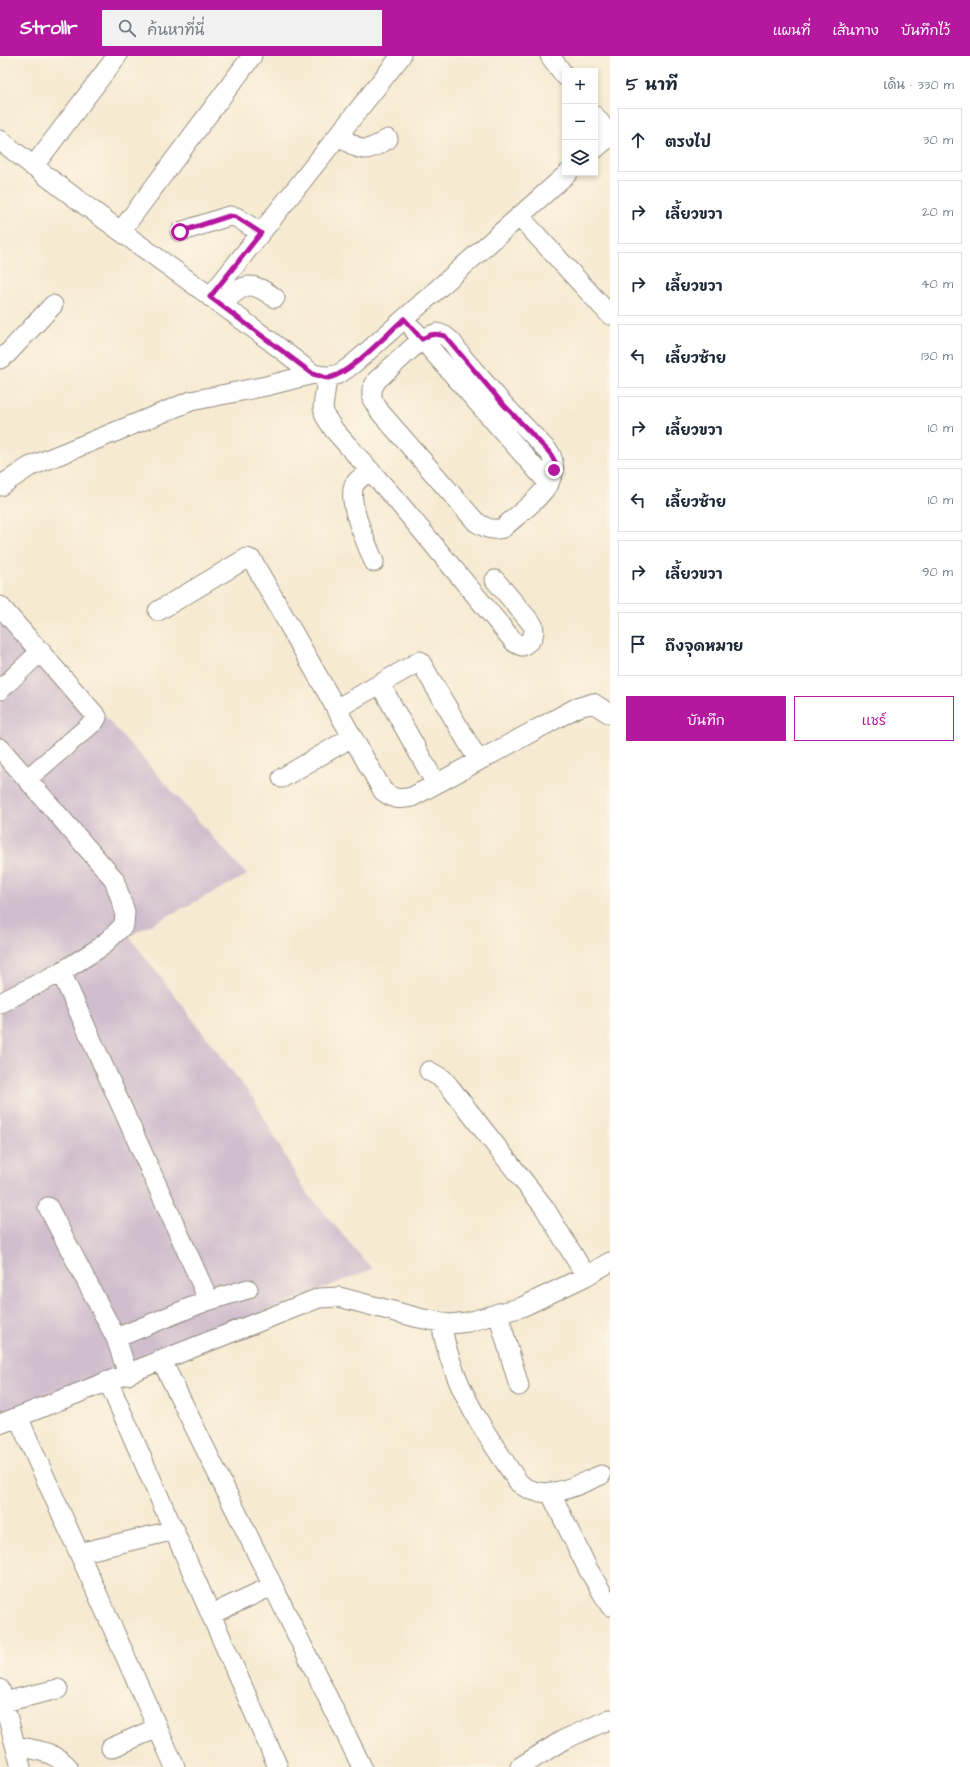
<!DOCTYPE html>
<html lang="th">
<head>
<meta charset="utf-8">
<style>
	:root { --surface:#fff; --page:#f2f2f3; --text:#1f2937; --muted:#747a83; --line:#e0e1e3; --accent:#b5179e }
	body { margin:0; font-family:"Architects Daughter","Playpen Sans Thai",sans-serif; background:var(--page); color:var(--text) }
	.controls { position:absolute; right:12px; top:12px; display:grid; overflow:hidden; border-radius:0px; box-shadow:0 2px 6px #0003 }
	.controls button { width:36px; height:36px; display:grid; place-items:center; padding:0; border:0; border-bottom:1px solid var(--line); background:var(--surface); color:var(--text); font:20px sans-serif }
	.stop { position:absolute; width:12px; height:12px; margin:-9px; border:3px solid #b5179e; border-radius:50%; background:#fff }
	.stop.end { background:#b5179e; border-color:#fff; box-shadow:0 1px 4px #0008 }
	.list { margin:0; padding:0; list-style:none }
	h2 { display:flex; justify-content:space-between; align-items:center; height:52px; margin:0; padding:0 16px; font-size:17px }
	h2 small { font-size:13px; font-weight:400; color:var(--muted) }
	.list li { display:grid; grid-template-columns:26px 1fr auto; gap:12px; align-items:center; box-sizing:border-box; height:64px; margin:0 8px 8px; padding:0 8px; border:1px solid var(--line); border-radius:0px }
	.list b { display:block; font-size:15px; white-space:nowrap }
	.list em { font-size:13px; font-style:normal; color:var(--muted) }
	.actions { display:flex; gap:8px; padding:12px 16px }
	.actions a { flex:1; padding:9px 0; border:1px solid var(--accent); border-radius:0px; text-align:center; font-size:14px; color:var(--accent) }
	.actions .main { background:var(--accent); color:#fff }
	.icon { flex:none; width:22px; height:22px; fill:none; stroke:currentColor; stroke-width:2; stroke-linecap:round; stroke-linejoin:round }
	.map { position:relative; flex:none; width:610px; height:1711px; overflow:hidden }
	header { display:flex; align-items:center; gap:24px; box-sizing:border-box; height:56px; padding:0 20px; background:var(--accent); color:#fff }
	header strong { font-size:19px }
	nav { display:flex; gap:22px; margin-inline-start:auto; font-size:14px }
	.search { width:280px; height:36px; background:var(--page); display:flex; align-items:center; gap:10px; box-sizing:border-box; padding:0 14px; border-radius:0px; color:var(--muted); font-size:15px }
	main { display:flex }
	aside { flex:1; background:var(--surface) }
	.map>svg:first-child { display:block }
	.industrial { fill:#d0bdcd }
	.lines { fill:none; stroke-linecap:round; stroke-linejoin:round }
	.minor-casing { stroke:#918a7e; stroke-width:21 }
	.minor { stroke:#fff; stroke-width:19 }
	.route { stroke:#b5179e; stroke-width:5 }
</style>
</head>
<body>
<header>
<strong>Strollr</strong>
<div class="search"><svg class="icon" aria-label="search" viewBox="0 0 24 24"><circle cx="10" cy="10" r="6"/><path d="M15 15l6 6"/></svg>ค้นหาที่นี่</div>
<nav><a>แผนที่</a><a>เส้นทาง</a><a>บันทึกไว้</a></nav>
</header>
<main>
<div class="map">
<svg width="610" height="1711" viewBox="0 0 610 1711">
	<rect width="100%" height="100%" fill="#fcf5e5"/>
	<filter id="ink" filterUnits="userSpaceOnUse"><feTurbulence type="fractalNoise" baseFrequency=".025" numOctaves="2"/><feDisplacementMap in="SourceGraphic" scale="8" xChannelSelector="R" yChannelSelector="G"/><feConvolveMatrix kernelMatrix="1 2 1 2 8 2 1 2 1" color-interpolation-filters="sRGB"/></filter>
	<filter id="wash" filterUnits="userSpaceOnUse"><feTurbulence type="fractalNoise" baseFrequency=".012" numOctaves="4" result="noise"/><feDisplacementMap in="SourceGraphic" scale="16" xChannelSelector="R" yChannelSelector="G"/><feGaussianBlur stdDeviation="0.9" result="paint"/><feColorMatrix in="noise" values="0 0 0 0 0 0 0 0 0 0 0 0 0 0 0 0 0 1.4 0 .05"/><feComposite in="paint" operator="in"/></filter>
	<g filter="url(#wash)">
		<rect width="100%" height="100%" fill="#f7ead2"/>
		<!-- industrial -->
		<path class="industrial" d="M0,543L247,819L129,880L255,1045L302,1131L372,1213L0,1360Z"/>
	</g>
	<g filter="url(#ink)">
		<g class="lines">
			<!-- minor casing -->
			<g class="minor-casing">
				<path id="minor" d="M550,0L565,20
					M595,60L610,79
					M339,79C362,96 363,98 388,83
					M0,84C102,166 211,237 313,318C336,324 342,317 359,303L568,117
					M595,93L610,80
					M33,111L117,0
					M519,160L610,259
					M121,175L252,0
					M180,176L229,160L236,161L261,177
					M210,241L401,0
					M221,248C245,228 248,223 275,242
					M414,274L549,428
					M437,277L445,280L452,286L464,303L503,348L550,397C566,428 522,454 503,472C491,475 486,472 476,466L380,356L372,343V333L377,324L422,283Z
					M0,303L7,298L53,249
					M327,322L323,351L325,360L334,374L398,446L515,587L522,590C531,585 536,580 533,569L495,524
					M370,414C365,418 357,424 354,429C347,448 367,487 374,506
					M0,430L29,411L191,345L266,330L313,318
					M0,550L97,661L95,665L27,723
					M158,555L247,502L252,504L383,735C393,743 399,744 412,741L576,652L593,647L610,658
					M380,628L436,728
					M0,634L41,595
					M336,653L420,605L478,704
					M0,692L114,823L125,856L124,869L101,891L61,916L0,947
					M282,722L352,681
					M61,916L206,1238L204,1246L116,1282L128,1319
					M429,1015L443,1023L449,1030L544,1151L586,1220
					M48,1151L116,1282
					M204,1246L248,1233
					M498,1257L519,1330
					M441,1266C451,1328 484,1376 519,1427C544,1448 575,1430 601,1419
					M162,1305L362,1711
					M108,1325L278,1711
					M18,1361L175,1711
					M0,1368L319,1242L339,1241L419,1262L450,1268L468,1266L522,1251L586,1220L610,1206
					M550,1436L588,1513L610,1550
					M79,1497L175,1474
					M212,1558L272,1530
					M0,1633L21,1711
					M4,1646L58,1633
					M16,1690C35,1694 54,1695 68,1711
					M111,1692L157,1672
					M520,1711L563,1684L610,1663"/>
			</g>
			<!-- minor -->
			<use href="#minor" class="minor"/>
		</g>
	</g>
	<g class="lines" filter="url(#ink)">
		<!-- route -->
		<path class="route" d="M180,176L229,160L236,161L261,177L210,241L313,318C318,319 324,322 328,322C349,319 388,277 404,263L422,283C431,278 435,277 445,280L503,348L550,397L555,406L554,414"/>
	</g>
</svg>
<div class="controls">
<button>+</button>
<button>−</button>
<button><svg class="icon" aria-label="layers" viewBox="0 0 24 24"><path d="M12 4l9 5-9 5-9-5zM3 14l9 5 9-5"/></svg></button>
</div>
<div class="stop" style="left:180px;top:176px"></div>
<div class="stop end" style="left:554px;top:414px"></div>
</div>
<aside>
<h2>5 นาที<small>เดิน · 330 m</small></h2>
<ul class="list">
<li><svg class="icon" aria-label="ahead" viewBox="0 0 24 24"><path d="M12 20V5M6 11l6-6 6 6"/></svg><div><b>ตรงไป</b></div><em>30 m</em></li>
<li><svg class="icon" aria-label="right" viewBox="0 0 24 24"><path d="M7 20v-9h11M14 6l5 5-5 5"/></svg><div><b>เลี้ยวขวา</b></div><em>20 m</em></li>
<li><svg class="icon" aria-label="right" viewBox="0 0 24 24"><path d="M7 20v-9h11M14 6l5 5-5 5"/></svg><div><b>เลี้ยวขวา</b></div><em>40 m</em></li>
<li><svg class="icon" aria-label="left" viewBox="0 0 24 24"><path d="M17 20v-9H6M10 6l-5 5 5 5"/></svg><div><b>เลี้ยวซ้าย</b></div><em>130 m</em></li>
<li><svg class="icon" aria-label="right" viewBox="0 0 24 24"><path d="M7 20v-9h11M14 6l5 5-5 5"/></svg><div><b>เลี้ยวขวา</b></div><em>10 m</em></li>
<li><svg class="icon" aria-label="left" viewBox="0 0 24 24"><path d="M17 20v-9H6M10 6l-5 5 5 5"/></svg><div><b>เลี้ยวซ้าย</b></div><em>10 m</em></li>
<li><svg class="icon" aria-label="right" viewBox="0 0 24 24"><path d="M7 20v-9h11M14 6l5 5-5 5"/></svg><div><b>เลี้ยวขวา</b></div><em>90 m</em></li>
<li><svg class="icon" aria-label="arrive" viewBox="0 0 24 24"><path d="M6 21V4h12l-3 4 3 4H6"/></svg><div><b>ถึงจุดหมาย</b></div></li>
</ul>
<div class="actions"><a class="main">บันทึก</a><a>แชร์</a></div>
</aside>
</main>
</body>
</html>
